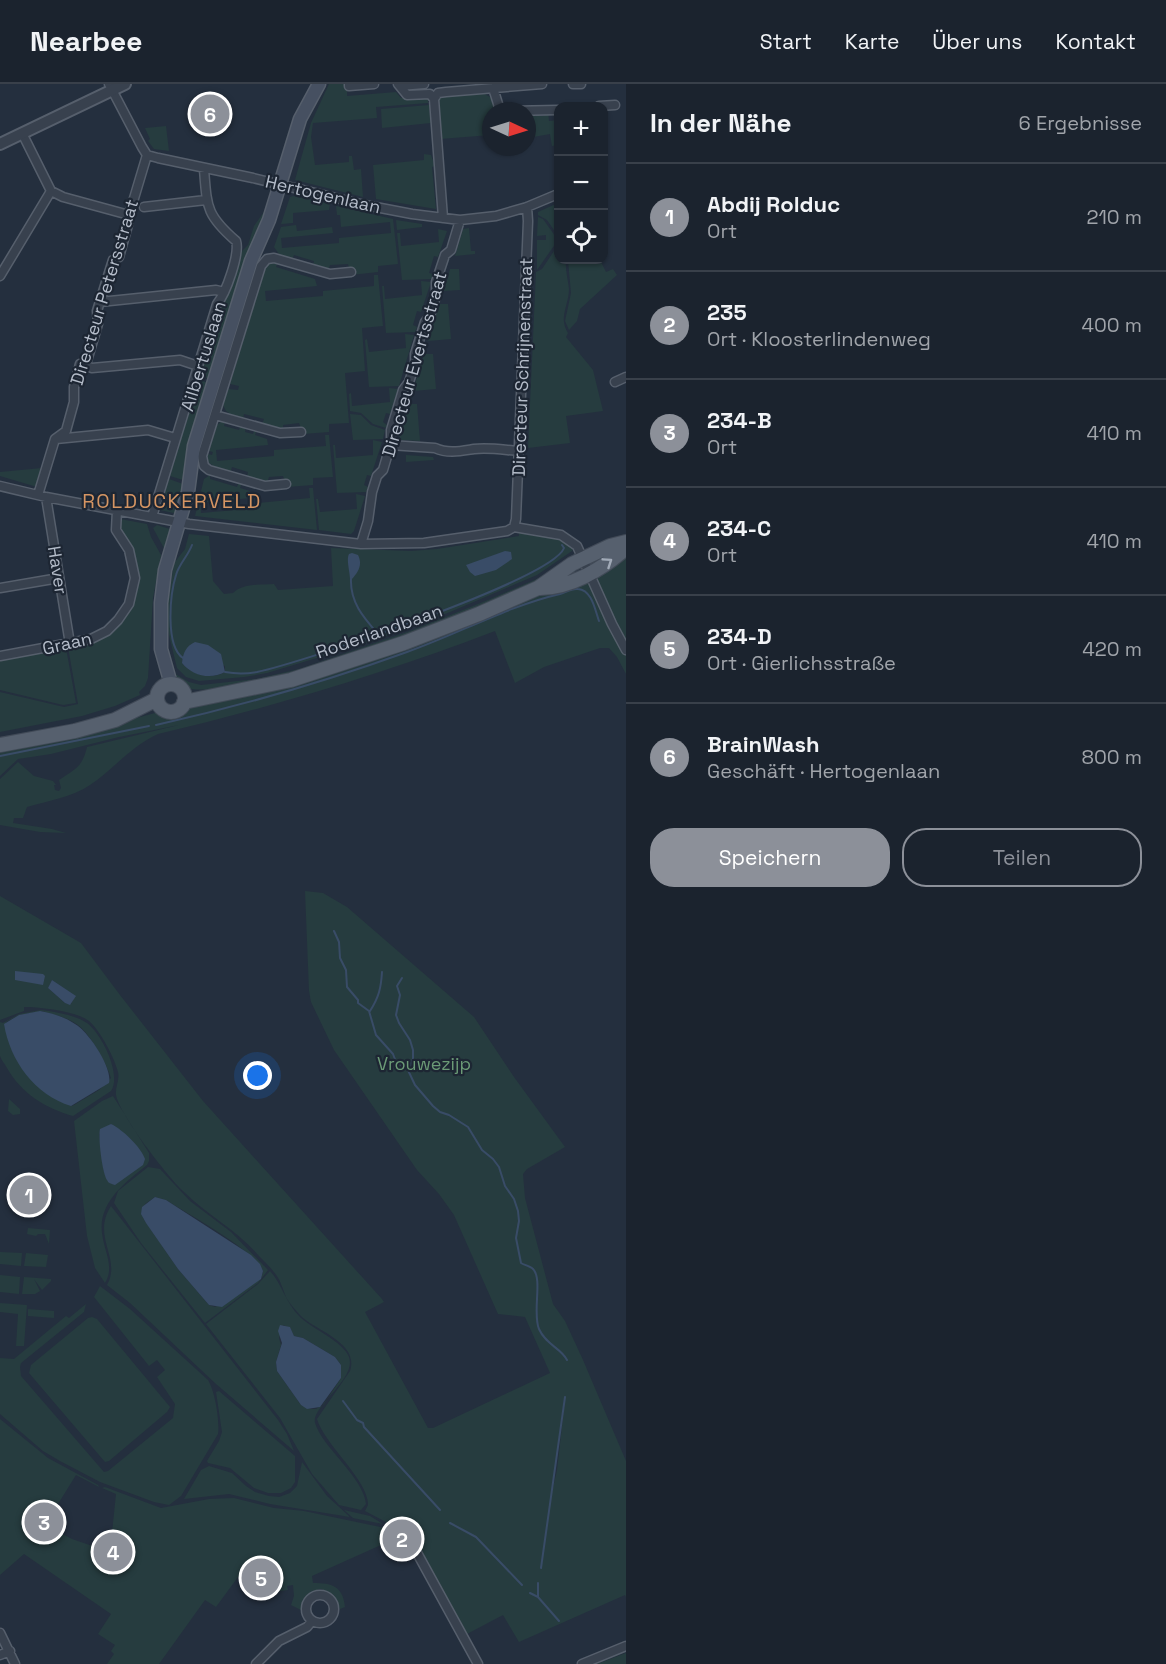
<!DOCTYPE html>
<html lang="de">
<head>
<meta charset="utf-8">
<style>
	:root { --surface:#1b232e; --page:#282f3a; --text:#f1f3f6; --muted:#a0a4aa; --line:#39404a; --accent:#8c9099 }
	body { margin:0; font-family:"Space Grotesk",sans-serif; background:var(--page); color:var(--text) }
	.controls { position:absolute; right:18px; top:18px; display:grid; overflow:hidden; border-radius:12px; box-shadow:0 2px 4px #0004 }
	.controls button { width:54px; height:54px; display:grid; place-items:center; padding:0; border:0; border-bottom:2px solid var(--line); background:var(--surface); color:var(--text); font:30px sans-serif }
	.compass { position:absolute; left:482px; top:18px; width:54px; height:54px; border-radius:50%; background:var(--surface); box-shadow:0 2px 4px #0004; rotate:94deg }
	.you { position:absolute; left:258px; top:992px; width:21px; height:21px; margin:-15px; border:4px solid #fff; border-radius:50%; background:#1a73e8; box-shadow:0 0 0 9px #1a73e833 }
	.badge { display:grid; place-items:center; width:39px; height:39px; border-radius:50%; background:var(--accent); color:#fff; font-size:20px; font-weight:700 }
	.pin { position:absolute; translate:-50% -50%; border:3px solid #fff; box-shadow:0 2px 6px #0006 }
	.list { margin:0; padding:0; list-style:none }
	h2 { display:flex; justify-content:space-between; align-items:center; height:78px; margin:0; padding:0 24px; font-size:26px }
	h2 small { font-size:20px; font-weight:400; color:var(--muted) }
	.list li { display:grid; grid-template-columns:39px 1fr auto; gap:18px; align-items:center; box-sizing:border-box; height:108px; padding:0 24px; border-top:2px solid var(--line) }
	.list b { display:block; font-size:22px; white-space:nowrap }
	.list p { margin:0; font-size:20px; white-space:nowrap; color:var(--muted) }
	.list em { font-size:20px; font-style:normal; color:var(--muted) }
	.actions { display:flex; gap:12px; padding:18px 24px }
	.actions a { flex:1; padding:14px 0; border:2px solid var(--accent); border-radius:24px; text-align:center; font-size:21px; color:var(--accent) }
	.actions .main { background:var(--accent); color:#fff }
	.icon { flex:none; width:33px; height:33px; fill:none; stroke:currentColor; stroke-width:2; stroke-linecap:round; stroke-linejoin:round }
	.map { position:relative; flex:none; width:626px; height:1580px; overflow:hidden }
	header { display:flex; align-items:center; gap:36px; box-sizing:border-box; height:84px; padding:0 30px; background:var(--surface); border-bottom:2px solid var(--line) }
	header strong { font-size:28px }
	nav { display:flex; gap:33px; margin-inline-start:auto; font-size:21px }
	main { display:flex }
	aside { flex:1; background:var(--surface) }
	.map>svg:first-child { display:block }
	.green { fill:#263c3f; fill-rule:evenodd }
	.water { fill:#394c67 }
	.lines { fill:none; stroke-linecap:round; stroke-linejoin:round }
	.stream { stroke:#394c67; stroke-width:2 }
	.minor-casing { stroke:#565f6c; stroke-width:11 }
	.tertiary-casing { stroke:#565f6c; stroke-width:14 }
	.secondary-casing { stroke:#565f6c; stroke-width:15 }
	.primary-casing { stroke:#414a57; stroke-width:16 }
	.minor { stroke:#38414e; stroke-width:8 }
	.tertiary { stroke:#38414e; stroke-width:10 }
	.secondary { stroke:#465061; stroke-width:12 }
	.primary { stroke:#56606e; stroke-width:14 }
	.oneway { stroke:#a1aab7 }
	.labels { text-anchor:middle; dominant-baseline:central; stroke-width:4.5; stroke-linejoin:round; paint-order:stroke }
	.street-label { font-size:18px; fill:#b4bcc9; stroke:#1d2633 }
	.park-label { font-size:18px; fill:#6b9a76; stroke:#1d2633 }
	.neighbourhood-label { font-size:20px; letter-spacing:1.5px; fill:#d59563; stroke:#1d2633 }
</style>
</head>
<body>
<header>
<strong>Nearbee</strong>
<nav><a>Start</a><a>Karte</a><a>Über uns</a><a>Kontakt</a></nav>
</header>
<main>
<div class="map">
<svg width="626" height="1580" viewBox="0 0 626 1580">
	<rect width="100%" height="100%" fill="#242f3e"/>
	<!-- green -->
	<path class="green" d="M329,0H347V12L396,8L401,14H428V19L376,23L377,34L313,39L311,53L315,81L349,78V72H352L354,86L361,85L363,113L295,96L311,39Z
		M483,9L490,13L497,27H491V51L440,55L437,16L440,13Z
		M429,21L431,39L382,44L381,25Z
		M544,27L548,28L549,37L558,36V61L552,62L550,50L528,54L527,28H540V32H544Z
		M166,42L169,67L154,65L148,57L150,55L145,44Z
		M424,70L431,71L435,82L432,83L436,125L376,115L373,81L424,76Z
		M293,112L330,120L329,126L293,129V139L281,140L290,113Z
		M558,119V152L547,136L538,131V128Z
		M336,122L393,135L398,180L378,182V188L351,191L348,180L330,181L328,187L313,182L314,177L294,171L292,176L279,172V170L274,163L281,143L296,141L297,147L332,143L333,149L281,154L282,164L339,159V154L391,149L390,138L341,143L340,131H337Z
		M266,125L253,155L210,295L200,292C198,286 202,276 207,272L221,226L220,221L225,217L240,169L248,161L254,142Z
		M538,133L543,135L558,156L537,186V156H546V151L537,152Z
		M396,136L422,140V143L397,146Z
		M469,144L471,167H475V170L455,172L463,145Z
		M438,145L447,147L438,173L434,172L429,189L433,190L432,195L402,196L397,149H400L401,162L439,158Z
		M558,161V176H566C565,186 568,195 569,205C569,221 558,234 568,249L566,253L593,286L603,327L566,332L570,359L528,364L536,188L542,185Z
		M568,176H600L606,188L613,185L617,191L580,225L577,237L569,246L565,237L571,209Z
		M271,179L277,180L276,183L315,195L317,202L265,207L266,217L323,212V207L374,202V191H378L383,242L362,244L365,287L345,289L349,339L329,340V348L303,350L299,339L283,341V346L262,341L264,335L244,330L243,335L229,331V329L226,327L223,321L228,305L238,306L239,302L230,300L266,182Z
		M450,185H459L460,206L444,207Z
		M421,197L431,198L421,228L417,227L413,241L417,243L415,248L386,249L382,202H384L385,215L422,211Z
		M439,220H448L451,255L428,257Z
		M405,250L414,251L399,302L369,303L365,256L367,255L369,268L406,264Z
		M424,270H433L436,305L413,307Z
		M199,296L209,299L188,369L183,396L170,392L179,363L177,360L181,347L184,346Z
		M389,304L398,305L390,330L386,329L383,338L387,341L386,344L373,340L361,329L350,327L349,310L351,309L352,322L390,318Z
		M409,320H417L420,357L401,356L399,352Z
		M350,330L361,331L371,341L385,346L383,355L353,356Z
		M222,337L225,338L224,342L239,346L241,341L246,342L245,348L253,350L255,345H257L255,351L267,355L268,361L216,366L217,377L274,372V366L326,362L325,351H329L333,393L313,394V401L287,403L283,392L269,393L267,399L247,394L248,388L232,383L230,389L214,384V382L209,379L207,374L208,370L212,371L213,368L209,367L217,341Z
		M373,356L382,358L371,392L367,391L364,401L368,403L366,408L337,409L333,361H335L336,374L373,371Z
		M406,371L433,373L434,376L406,378Z
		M42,384L37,403L0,392V388Z
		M210,391V395L237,403L239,398H242L240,404L250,407V414L200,419L201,429L258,424V419L310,414L309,404H313L317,446L195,432L204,395Z
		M169,395L183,400L178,430L160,426Z
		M356,410L365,412L354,447L351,450L319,446L316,415H318L320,428L357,425Z
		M120,435L147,440L151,453L161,471L153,514L148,594L145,602L139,608L140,611L115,622L82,632L0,648V608L64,623L78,620L68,563L107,551L137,501L118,445Z
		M157,441L173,446L165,466L153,444Z
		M519,449L562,455L573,464L572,467L537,491L450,528L373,557L267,589L244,593L199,597L186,593L177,584L167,543L166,530L174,479L185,465L189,450L209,452L213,497L224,510L233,509C243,499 260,501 274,500L278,506L333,502L331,464L411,467L437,465L519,452ZM184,570L225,582V588C212,596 192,591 182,579Z
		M576,469L578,474L552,491L479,525L314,585L214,605C195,606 181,608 172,588L189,598L201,601L256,595L299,585L413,546L488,516L539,494Z
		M626,472V561L593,492Z
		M586,493L608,542L626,570V590L617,573L609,564H600L544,583L515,599L495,547C385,589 273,623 158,650C131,662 114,685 90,701C72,713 48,717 27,723L23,734H14L13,739L52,745L66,749L40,748L0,741V695L18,678L34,692L53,697L56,701H54L55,706L59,707L61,704L59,696C75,685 82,684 87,663L179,641L119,653L51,670L18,675L0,692V663L88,647L155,629C169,629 176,635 188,622L493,529Z
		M66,564L76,619L63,621L0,606V576Z
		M305,807L323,809L347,823L474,933L514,993L565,1063L527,1085L523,1090L525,1114L553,1220L565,1237L583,1276L626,1377V1513L625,1511L519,1558L503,1531L467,1550L462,1547L413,1458L384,1437L365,1427L368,1421C369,1397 324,1360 317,1335L350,1287C359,1260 320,1248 303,1234C297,1228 290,1220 286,1213C283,1206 281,1198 277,1192C272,1185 265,1178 259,1172C237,1146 207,1131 183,1107C168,1093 119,1030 116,1011C115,1003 120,996 118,988C115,975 100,946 89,937C76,927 39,923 24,923V927L0,936V812L81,859L120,911L203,1017L382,1215L384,1218L365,1228L428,1344H433L550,1289L525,1233L498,1230L454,1131L439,1110L417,1086L334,966L311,918L309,907ZM52,896L75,912L71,920L65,919L48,904ZM564,1315L565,1316L557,1386L551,1413Z
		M41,926C56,928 75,931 87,939C102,950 122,991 111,1007L73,1032C45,1024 22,1010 7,984C5,980 1,976 0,972C0,962 0,949 0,938L3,939L19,930ZM42,927C54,931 69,934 78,941C90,950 107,980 111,994L99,1006L74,1021L71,1022C34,997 11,986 6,938L19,931Z
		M113,1012L149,1069V1077L147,1081C126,1098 98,1118 102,1149C104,1167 115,1183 105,1199L95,1184L87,1152L74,1037L102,1017ZM111,1040L122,1048L104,1087L99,1050Z
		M9,1015L20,1025V1030L13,1031L8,1027Z
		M148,1083L160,1085L190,1117L231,1148L268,1186L258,1199L205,1239L141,1159L114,1119L118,1107ZM155,1113L166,1116C189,1131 252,1164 263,1187L261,1195L215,1223L209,1221L178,1185L143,1134L145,1120Z
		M111,1122L278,1336L287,1350L294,1367L216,1300L130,1219L107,1201C122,1174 91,1153 111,1122Z
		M28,1144L50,1146L49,1160L45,1150H38L36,1152L27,1150Z
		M0,1168L22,1169L21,1182L0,1180Z
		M26,1169L48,1171L46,1183L24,1182Z
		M270,1187C282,1200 285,1218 300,1233C311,1244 344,1258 349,1273C357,1295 311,1322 315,1339C322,1363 364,1394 366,1420L361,1426L339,1421L312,1390L280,1334L206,1240L258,1200ZM283,1241L290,1244L294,1252L303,1254L335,1273L341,1281V1294L324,1320L316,1325H311L301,1321L277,1287L276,1278L281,1261L279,1254Z
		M0,1191L20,1193L19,1210L0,1208Z
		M24,1193L51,1195V1197L42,1206L34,1195L40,1207L35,1210H22Z
		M100,1202L130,1225L208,1296C215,1307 220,1338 218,1350L181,1412L169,1421L154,1418L100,1398L60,1377L43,1367L0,1330V1274L14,1275L66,1232L69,1234L86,1220L84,1228L21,1279L20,1283L21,1292L104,1388L108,1387L173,1334L175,1320L157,1293L165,1286L157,1276L149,1282L94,1213Z
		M0,1219L27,1221L24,1262H16L18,1230L0,1228Z
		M28,1225L54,1227V1234L28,1232Z
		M92,1233L97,1235L170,1323L167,1328L109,1377L105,1378L29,1289L31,1281L88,1234Z
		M219,1307L295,1372V1398L291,1404L281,1409H268L254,1404L230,1384L208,1379L207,1377L219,1357L222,1348L216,1308Z
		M0,1335L48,1374L98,1401L99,1403L76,1391L45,1441L72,1455L110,1468L116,1410L102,1404L105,1403L161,1424L209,1415L234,1414L274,1424L304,1427L385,1444L401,1452L312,1492L313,1499C332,1499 343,1502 345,1523L340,1525L334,1511L321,1505C308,1507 302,1513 301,1526L291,1521L294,1512L293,1501L287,1502L288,1506C255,1512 262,1495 238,1493L216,1523L205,1516L159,1580H107L114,1570L111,1567L115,1561L98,1550L111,1530L24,1470L0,1491Z
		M302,1378L327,1412L350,1433L270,1420L229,1410L184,1415L201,1386L209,1382L232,1389L246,1402L255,1408L269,1412L279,1413L290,1409L297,1402Z
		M344,1426L370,1432L383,1440L353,1434Z
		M626,1569V1580H597Z"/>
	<!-- water -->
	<path class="water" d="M505,467L511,468L512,475L496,486L475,492L470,488L466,481Z
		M352,469L358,471C363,481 358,488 352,495H350C350,488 346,476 349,470Z
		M195,558L208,561L221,570L225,588C211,596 192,592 182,579C183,569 186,562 195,558Z
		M15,887L43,890L45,892L43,901L15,896Z
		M52,896L76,912L70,921L65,919L48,904Z
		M40,927C52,929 65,933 75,940C88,947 113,984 109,999L71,1022C35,1011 10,977 4,940L19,931Z
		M111,1040C122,1045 141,1063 145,1075L143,1081L115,1101C110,1099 109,1100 107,1096C102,1088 98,1053 100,1045Z
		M155,1113L166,1116L251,1171L260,1180L263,1187L261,1195L222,1223L209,1221L178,1185L146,1139L141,1130L142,1123Z
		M280,1241L290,1243L294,1252L303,1254L335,1273L341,1281V1294L320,1323L307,1325L301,1321L277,1287L276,1278L282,1259L278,1247Z"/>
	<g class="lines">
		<!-- stream -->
		<path class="stream" d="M351,495C350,518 363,533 378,550
			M183,574C165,562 170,510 176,491C179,480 188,472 192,461
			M225,588C236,590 246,590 257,588C300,579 552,496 564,464L562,461
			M156,641C241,622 324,598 407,568C458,550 508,522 560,510C566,508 572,504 578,505C592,506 595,526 599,537
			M0,672L149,642
			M334,847L339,858L340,874L346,886L347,903L358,916V919L369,927L376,951L393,970L396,978L407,984L415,1001L433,1022L440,1028L449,1031L468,1043L482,1066L493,1075L499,1083L505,1102L514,1115L518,1127L519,1137L516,1154L521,1179C524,1181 530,1182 533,1185C543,1195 532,1229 539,1245C546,1261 561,1264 567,1276
			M402,894L397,902L400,911L396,931L399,939L410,956L413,966V975L408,986
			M370,927C379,913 381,904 382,888
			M343,1317L357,1336L363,1339L364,1343L440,1426
			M450,1439L476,1453L522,1501
			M541,1484L565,1313
			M538,1499V1513L559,1537
			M530,1509L538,1513"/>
		<!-- minor casing -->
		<g class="minor-casing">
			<path id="minor" d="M109,0L142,63L147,71L158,74L253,94L365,121L412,130L460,136L496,132L527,123L558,110
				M349,0V2L374,0
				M398,0L407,11L430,10L434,15
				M573,0H581
				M400,2L424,0
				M493,4L499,23L505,27L558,26
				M599,22L615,21
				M22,49L51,107L63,113L129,131
				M144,123L206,116
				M443,134L434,15L438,9L446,8L542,0
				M0,192L51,107
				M100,218L216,206L224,208
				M80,280L92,284L180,276L198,282
				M615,298L626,293
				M215,331L280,349L301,348
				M56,355L148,346L175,354
				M390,361L435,364C448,370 461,367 474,365C488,363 505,366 519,367
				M286,400L265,402L209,386L204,382L202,372L261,182L267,175L274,174L330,190L351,188
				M0,402L46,413L189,440L361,460L424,459L507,447L514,443
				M38,411L55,355L66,347L74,318V303L80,280L87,277L98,240L97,227L113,176L119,173L128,141L129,131L147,71
				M46,413L70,560
				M152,433L217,220C226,209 240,170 236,157C206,131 207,123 204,85
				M514,443L516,435L528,137L527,123
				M514,443L561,451L577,462L612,540L626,566
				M361,460L368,437L372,408L377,392L383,386L391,359V346L403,306L409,298L415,280V270L425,238L430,232L436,212V198L445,171L451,166L460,136
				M0,504L59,494
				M0,572L91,555L107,547L118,536L129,520L135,494L129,466L116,446L117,426
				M416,1467L478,1580
				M306 1525a14 14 0 1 1 28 0a14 14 0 1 1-28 0Z
				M0,1549L15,1580
				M0,1571L10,1567
				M256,1580L279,1557L307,1543L312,1537
				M582,1580L626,1562"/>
		</g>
		<!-- tertiary casing -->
		<g class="tertiary-casing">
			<path id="tertiary" d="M0,60L125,0"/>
		</g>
		<!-- secondary casing -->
		<g class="secondary-casing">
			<path id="secondary" d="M171,600L161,565V519L165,486L188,408L194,362L251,177L269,136L300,35L319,0"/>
		</g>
		<!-- primary casing -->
		<g class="primary-casing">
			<path id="primary" d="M538,504C569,505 603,485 626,464
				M157 614a14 14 0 1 1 28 0a14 14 0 1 1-28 0Z
				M184,618L291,596L404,559L479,530L538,504L572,480L610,462L626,458
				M0,661L75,647L115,636L157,615"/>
		</g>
		<!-- minor -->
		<use href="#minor" class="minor"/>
		<!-- tertiary -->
		<use href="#tertiary" class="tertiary"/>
		<!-- secondary -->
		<use href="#secondary" class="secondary"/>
		<!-- primary -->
		<use href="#primary" class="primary"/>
	</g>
	<!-- one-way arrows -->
	<defs><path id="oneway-chevron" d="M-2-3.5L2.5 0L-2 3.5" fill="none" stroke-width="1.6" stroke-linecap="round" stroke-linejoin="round" transform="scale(1.5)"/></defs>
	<use class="oneway" href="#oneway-chevron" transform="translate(608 478) rotate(-34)"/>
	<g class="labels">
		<!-- street labels -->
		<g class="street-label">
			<text transform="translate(323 110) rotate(13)">Hertogenlaan</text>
			<text transform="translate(104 208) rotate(-73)">Directeur Petersstraat</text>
			<text transform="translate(203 272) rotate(-73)">Ailbertuslaan</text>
			<text transform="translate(414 280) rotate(-74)">Directeur Evertsstraat</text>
			<text transform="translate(522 283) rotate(-88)">Directeur Schrijnenstraat</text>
			<text transform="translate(58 486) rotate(81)">Haver</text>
			<text transform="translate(379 547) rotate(-19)">Roderlandbaan</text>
			<text transform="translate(67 559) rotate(-13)">Graan</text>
		</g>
		<!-- park labels -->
		<g class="park-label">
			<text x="424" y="979">Vrouwezijp</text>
		</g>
		<!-- neighbourhood labels -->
		<g class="neighbourhood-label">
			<text x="172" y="417">ROLDUCKERVELD</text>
		</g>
	</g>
</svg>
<div class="controls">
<button>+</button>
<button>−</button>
<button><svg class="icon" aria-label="locate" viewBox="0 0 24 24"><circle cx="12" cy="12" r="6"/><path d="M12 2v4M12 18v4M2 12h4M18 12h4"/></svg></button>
</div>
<svg class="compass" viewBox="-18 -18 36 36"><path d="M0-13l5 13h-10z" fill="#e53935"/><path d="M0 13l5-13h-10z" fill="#a0a4aa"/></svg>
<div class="you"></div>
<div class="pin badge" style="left:29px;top:1111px">1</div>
<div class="pin badge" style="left:402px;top:1455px">2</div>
<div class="pin badge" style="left:44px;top:1438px">3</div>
<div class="pin badge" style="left:113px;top:1468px">4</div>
<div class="pin badge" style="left:261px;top:1494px">5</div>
<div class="pin badge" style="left:210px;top:30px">6</div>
</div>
<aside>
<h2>In der Nähe<small>6 Ergebnisse</small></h2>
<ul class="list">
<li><span class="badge">1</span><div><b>Abdij Rolduc</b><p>Ort</p></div><em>210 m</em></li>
<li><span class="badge">2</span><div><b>235</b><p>Ort · Kloosterlindenweg</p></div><em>400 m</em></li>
<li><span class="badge">3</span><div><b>234-B</b><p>Ort</p></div><em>410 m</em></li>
<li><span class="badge">4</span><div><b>234-C</b><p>Ort</p></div><em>410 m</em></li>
<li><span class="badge">5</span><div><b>234-D</b><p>Ort · Gierlichsstraße</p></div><em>420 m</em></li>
<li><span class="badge">6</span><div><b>BrainWash</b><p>Geschäft · Hertogenlaan</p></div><em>800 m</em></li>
</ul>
<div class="actions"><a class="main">Speichern</a><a>Teilen</a></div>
</aside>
</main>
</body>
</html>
